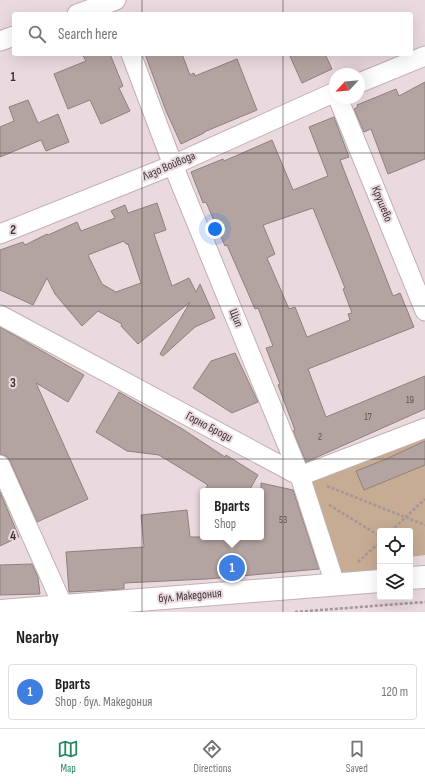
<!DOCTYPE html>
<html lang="en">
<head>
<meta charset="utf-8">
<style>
	:root { --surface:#fff; --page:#f6f6f6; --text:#202124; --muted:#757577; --line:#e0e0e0; --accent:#248963 }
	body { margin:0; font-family:"Sofia Sans Condensed",sans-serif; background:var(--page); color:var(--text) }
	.controls { position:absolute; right:12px; bottom:12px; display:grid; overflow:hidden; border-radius:4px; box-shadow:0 4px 16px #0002 }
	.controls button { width:36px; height:36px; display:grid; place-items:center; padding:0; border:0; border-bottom:1px solid var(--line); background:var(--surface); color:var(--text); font:20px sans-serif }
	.compass { position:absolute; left:329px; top:68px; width:36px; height:36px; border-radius:50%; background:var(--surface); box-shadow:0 4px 16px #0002; rotate:244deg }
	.you { position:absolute; left:215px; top:229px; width:14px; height:14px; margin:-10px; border:3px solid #fff; border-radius:50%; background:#1a73e8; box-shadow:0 0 0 6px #1a73e833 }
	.badge { display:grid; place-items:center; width:26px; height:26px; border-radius:50%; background:var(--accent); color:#fff; font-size:13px; font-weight:700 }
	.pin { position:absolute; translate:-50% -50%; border:2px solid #fff; box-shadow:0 1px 4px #0006 }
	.popup { position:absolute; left:200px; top:488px; width:64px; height:52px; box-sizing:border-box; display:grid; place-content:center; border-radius:4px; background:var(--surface); filter:drop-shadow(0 1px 3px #0005); font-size:13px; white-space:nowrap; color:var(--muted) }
	.popup b { font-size:15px; color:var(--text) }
	.popup::after { content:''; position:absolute; left:50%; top:100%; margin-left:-8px; border:8px solid transparent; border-top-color:var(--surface) }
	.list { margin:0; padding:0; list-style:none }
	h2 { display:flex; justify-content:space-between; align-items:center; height:52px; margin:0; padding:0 16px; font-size:17px }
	h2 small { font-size:13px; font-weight:400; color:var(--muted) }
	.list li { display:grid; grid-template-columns:26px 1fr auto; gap:12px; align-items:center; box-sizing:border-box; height:56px; margin:0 8px 8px; padding:0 8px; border:1px solid var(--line); border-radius:4px }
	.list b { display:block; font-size:15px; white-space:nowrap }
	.list p { margin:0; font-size:13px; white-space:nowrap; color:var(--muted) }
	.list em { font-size:13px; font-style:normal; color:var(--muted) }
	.icon { flex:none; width:22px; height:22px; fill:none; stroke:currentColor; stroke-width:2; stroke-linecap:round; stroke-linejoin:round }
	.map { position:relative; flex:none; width:425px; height:612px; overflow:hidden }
	.search { position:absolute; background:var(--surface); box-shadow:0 4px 16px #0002; left:12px; right:12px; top:12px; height:44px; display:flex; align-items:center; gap:10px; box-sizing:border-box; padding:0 14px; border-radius:4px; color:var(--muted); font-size:15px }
	.sheet { height:116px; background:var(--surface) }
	nav { display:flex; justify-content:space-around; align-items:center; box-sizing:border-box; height:56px; border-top:1px solid var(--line); background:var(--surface); font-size:11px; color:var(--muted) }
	nav a { display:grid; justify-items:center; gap:2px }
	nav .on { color:var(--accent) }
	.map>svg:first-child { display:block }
	.green { fill:#c7ac94 }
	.building { fill:#b4a4a1; stroke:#90807d; fill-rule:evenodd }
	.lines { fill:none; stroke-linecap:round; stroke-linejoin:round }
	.street-casing { stroke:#c0b0b5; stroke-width:21 }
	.secondary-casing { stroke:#c0b0b5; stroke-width:24 }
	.path { stroke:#a2969a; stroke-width:2.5; stroke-dasharray:3 2; stroke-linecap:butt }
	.street { stroke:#fff; stroke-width:19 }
	.secondary { stroke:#fff; stroke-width:22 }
	.grid { fill:none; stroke:#393335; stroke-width:1; stroke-opacity:0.55 }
	.labels { text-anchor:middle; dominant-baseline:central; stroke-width:4; stroke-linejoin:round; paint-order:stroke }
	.number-label { font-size:10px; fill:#584f50 }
	.street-label { font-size:12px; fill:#393335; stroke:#ead9de }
	.grid-label { font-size:13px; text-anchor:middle; font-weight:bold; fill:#393335; stroke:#ead9de; stroke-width:4; stroke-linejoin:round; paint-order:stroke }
</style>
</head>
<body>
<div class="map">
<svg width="425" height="612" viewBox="0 0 425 612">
	<rect width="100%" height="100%" fill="#ead9de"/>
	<!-- green -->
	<path class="green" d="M425,435V555L410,557V531H380V572L342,576L309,478Z"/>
	<!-- building -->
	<path class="building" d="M82,54H110L123,86L119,88L130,111L101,124L90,100L68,109L54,74L86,61Z
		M145,54H182L190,75L194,73L195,76L237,59L257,110L204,132V133L181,144L166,111Z
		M289,54H325L332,69L302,83Z
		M425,82V159L388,174L371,129L364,132L354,109L358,107L357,105L396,89L399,96Z
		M28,100L38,123L58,114L69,142L46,151L41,140L0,157V127L14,121L9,107Z
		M334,117L349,157L340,160L393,296L400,293L414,327L308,369L326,417L425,376V409L306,462L293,431L295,430L278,385L280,384L266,348L273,346L258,308L255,309L227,245L225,246L206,202L203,203L191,172L223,159L224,161L272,140L293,190L328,176L309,127ZM313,208L345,288L343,289L352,313L348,314L350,320L307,337L295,307L289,309L267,258L275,254L263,225Z
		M157,203L166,230L154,234L172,286L189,278L196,292L200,284L215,318L195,327L163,356L160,354L190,302L138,344L121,326L122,324L98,311L82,326L55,294L47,278L33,305L0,290V250L23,242L25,245L47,234L48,235L77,222L81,231L115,218L111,211L125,205L128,213ZM124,241L126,244H128L141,283L116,292L102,284L88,255Z
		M0,327L84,375L68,402L36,383L88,499L37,522L10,461L6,456L0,454Z
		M235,353L258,402L232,413L193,388L211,361Z
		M119,392L184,430L225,457L226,455L258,475L250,489L246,491H204L208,485L159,455L127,451L96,432Z
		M425,441V465L364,490L356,471L384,460Z
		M261,483L293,490L319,569L207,579L124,583V589L69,592L66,552L144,547L141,515L187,510L190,537H261Z
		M0,492L19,537L0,546Z
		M32,564L38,577L40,594L0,595V565Z"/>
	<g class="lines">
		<!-- street casing -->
		<g class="street-casing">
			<path id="street" d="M77,14L116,0
				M0,41L14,36
				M131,54L173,165L300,476L335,584
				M359,83L425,56
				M338,98L425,311
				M0,234L173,165L335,92
				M0,315L300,476L425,428
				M0,465L63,606"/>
		</g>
		<!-- secondary casing -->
		<g class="secondary-casing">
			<path id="secondary" d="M410,578L425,577
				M0,611L380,581"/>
		</g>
		<!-- path -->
		<path class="path" d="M327,486L425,525
			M329,505L380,536
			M391,531L425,499
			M358,562L380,542
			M295,612L425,602"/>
		<!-- street -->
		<use href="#street" class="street"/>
		<!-- secondary -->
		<use href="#secondary" class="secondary"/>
	</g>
	<!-- grid -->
	<path class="grid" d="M142,0V14M283,0V14M142,54V612M283,54V612M0,153H425M0,306H425M0,459H425"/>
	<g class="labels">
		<!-- number labels -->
		<g class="number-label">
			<text x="410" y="400">19</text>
			<text x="368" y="417">17</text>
			<text x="320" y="437">2</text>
			<text x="283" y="520">53</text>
		</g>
		<!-- street labels -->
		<g class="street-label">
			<text transform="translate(169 166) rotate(-23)">Лазо Войвода</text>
			<text transform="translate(382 204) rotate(68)">Крушево</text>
			<text transform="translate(236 318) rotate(68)">Щип</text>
			<text transform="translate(209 427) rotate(28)">Горно Броди</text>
			<text transform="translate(190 596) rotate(-5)">бул. Македония</text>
		</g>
	</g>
	<g class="grid-label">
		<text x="13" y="81">1</text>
		<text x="13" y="234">2</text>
		<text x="13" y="387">3</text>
		<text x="13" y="540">4</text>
	</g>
</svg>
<div class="controls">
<button><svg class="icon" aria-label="locate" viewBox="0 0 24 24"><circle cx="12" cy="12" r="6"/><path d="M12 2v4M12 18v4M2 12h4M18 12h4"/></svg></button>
<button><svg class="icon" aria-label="layers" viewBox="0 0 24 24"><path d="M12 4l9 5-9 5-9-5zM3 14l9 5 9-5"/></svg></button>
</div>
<svg class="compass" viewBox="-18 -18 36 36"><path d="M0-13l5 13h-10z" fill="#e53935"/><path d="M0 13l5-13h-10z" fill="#757577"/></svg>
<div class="you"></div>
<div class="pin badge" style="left:232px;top:568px;background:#3f7fe0">1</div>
<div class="popup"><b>Bparts</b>Shop</div>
<div class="search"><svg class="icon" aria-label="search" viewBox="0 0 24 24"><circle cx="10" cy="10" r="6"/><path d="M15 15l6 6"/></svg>Search here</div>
</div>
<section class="sheet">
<h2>Nearby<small></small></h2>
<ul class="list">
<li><span class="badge" style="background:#3f7fe0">1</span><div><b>Bparts</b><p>Shop · бул. Македония</p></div><em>120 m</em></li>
</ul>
</section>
<nav>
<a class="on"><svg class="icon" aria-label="map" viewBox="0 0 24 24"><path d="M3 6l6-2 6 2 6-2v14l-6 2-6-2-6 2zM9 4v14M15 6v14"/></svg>Map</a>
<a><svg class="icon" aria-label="directions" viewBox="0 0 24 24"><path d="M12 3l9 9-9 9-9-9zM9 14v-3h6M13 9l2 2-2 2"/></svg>Directions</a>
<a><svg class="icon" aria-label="saved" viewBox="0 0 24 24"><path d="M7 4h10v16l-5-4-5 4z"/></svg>Saved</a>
</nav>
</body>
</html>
